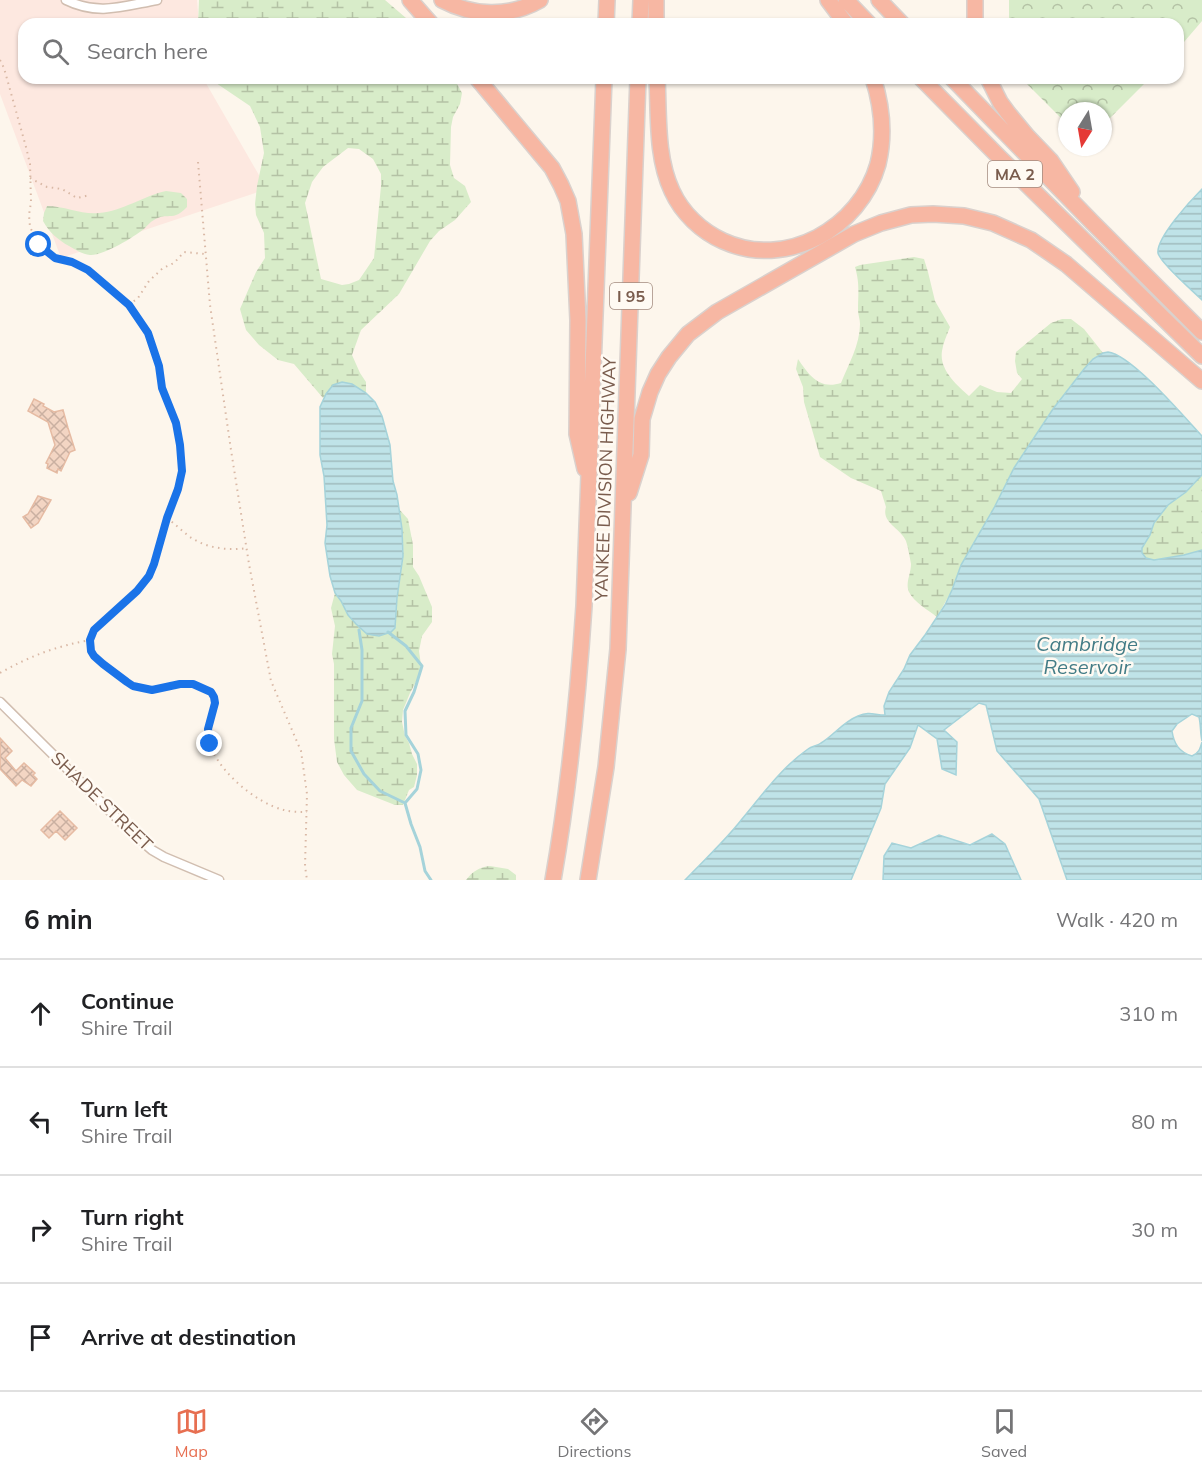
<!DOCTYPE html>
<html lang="en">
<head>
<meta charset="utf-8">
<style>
	:root { --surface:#fff; --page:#f6f6f6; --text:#202124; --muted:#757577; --line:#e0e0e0; --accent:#e76f51 }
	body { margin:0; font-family:Mulish,sans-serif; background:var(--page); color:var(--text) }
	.compass { position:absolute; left:1058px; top:102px; width:54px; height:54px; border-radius:50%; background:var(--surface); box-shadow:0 2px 4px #0004; rotate:191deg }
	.stop { position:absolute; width:18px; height:18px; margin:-14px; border:4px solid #1a73e8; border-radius:50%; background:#fff }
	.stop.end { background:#1a73e8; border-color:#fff; box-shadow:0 2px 6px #0008 }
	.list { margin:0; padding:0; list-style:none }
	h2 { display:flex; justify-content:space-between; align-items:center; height:78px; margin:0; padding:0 24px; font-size:26px }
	h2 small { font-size:20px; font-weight:400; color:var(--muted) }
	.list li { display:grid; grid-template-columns:39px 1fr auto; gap:18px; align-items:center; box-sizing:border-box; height:108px; padding:0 24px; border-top:2px solid var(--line) }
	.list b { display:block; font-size:22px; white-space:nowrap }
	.list p { margin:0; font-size:20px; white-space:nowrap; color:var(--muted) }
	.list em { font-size:20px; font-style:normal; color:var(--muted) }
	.icon { flex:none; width:33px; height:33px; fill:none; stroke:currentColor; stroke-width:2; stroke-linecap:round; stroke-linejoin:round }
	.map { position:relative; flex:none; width:1202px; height:880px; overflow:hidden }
	.search { position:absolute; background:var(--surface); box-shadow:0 2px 4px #0004; left:18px; right:18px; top:18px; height:66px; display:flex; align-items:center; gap:15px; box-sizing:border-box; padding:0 21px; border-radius:18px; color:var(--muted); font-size:22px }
	.sheet { height:510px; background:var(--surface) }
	nav { display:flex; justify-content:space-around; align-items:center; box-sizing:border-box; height:84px; border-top:2px solid var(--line); background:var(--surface); font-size:16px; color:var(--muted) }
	nav a { display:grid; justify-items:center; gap:3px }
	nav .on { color:var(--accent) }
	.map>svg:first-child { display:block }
	.commercial { fill:#fde8e0 }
	.forest { fill:url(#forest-crowns) }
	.wetland { fill:url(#wetland-marsh); fill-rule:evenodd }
	.water { fill:url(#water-rules); stroke:#a5d3da; stroke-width:1.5 }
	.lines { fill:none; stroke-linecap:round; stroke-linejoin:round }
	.stream { stroke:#a5d3da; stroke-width:3 }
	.building { fill:url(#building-cross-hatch); stroke:#e6bba3; stroke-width:1.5 }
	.street-casing { stroke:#d1beb0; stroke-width:11 }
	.highway-casing { stroke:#dad1cd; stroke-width:18 }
	.path { stroke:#d9b8a5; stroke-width:2; stroke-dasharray:1.5 4.5; stroke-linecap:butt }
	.street { stroke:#fff; stroke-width:8 }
	.highway { stroke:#f7b7a3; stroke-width:15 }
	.route { stroke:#1a73e8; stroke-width:8 }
	.labels { text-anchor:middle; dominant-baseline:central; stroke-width:5; stroke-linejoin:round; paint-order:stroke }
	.shield { fill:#fffaf3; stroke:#a28b7f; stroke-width:1.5 }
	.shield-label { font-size:16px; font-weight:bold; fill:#7a5c4d }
	.street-label { font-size:18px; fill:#7a5c4d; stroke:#fffaf3 }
	.water-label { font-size:20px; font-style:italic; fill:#437c86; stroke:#fffaf3 }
</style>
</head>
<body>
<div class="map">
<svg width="1202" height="880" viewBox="0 0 1202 880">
	<defs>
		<pattern id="forest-crowns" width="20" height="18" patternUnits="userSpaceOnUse" patternTransform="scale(1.5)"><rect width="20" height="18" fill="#d8ecc9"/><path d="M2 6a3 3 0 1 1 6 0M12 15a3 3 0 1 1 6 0" fill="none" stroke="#b4c2a5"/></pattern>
		<pattern id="wetland-marsh" width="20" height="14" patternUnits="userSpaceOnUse" patternTransform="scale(1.5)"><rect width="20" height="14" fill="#d8ecc9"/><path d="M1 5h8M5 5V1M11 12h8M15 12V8" fill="none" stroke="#b4c2a5"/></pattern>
		<pattern id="water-rules" width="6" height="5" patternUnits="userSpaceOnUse" patternTransform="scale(1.5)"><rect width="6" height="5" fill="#bfe3e8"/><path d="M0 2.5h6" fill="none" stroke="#a0bbbe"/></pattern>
		<pattern id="building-cross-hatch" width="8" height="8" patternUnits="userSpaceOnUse" patternTransform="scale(1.5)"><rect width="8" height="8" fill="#f3d5c3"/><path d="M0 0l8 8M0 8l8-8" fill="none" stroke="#cab0a1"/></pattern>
	</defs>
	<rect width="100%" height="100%" fill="#fdf6ec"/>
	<!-- commercial -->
	<path class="commercial" d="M0,0H197L199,24H24V78H203L267,189L61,258L0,94Z"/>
	<!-- forest -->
	<path class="forest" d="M1009,0H1202V21L1178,49V24H1009Z
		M1021,78H1150L1103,125V111H1067V124Z"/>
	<!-- wetland -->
	<path class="wetland" d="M199,0H385L413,24H198Z
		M211,78H454L462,93L460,104L453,117L451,127L450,165L454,178L465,186L471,202L455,220L439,231L430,241L399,294L361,330L352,355L360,373L366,382V393L351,384L326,394L323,398L294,364L278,360L259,345L246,330L240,309L256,272L265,258L264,233L256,215L255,204L257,186L264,153L260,127L250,106L216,83ZM348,148L359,149L373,159L381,174V186L374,258L359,280L349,284L342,285L321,279L305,203L312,182L323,167Z
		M166,191L181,193L187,199V207C172,223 167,211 154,220C150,222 147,226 144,229C134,237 103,256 90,255C82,254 76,250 69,246C58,240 49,232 43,221L44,213L47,206C65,206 82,215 99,213C123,211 143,196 166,191Z
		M914,257L924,259L928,272L935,301L950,327C947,335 943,343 942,351C939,370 957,385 969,396L980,385L997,392L1011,393L1022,379L1017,373L1015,361L1016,352L1051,323L1062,319H1071L1084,329L1103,353L1093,359L1076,379L1053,409L1014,468L994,508L961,565L952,590L937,617C928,610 914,602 909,592C905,583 911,574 911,564C910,558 908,547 906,541C901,528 881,523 886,507L881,491L851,478L820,457L804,402L803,387L796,369L798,359C809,375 819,390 841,383C848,365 860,345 860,324C860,319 858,315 858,310C858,294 860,284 855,267L860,265Z
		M1202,475V550L1184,555L1154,560L1146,558L1142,553V548L1150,535L1154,523L1168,505L1186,492Z
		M398,508L408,519L413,545V567L419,576L432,607V622L422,636L419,651L421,665L418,678L410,693L403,710L402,722L405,736L409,743L412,754L417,764V775L414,787L409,790L403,805H395L357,790L344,775L337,762L334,739V664L332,654L335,626L331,608L335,593L341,601L348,615L396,614C397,594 401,576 403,556C404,540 401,524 398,508Z
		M490,866L508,869L516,875V880H466C472,872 479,867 490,866Z"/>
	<!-- water -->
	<path class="water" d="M1202,189V300C1193,291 1160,263 1158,253C1156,238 1191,200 1202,189Z
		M1108,352C1132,355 1184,417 1202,436V475L1186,492L1168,505L1154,523L1150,535L1142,548V553L1146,558L1154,560L1184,555L1202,550V741C1200,733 1201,725 1199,717L1192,714L1177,724L1172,731C1174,744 1179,752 1192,756C1199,753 1200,749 1202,742V880H1067L1039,799L997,751L986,705L979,703L944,730L957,742L956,775L942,769L937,739L918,725L910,748L885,784L881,808L851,880H685C704,860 725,841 742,819C763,794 781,768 808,749C812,746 817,746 821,743C834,735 843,722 858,716C870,711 874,715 885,715L884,706L889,692L904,669L910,655L925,635L945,605L952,590L961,565L994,508L1014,468L1053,409L1084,369L1093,359L1103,353Z
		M342,382L352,384L366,393L375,402L382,416L390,445L393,481L397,495L402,529L403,556L397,598L395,628L391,632L379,636L367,634L356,624L348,615L341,601L335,593L330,576L325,543L327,525L324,476L320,455V407L326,394L333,385Z
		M992,834L1005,844L1021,880H883L884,856L892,843L911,848L939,835L970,845Z"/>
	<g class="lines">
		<!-- stream -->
		<path class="stream" d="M359,630L362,650V701L351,728V751L364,774L380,791L405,803
			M388,632L406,646L422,666L414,692L405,711L406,735L418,754L421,770L417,789L405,803L411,824L420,847L425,871L431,880"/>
	</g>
	<!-- building -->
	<path class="building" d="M34,399L44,404L43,406L54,412L63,410L68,428L75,450L70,452L61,471L58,469L57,473L47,468L48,464L46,463L55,445L48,422L28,411Z
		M38,496L51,500L38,523L31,528L23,517L28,514Z
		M0,738L12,751L5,758L16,771L24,763L35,773L33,775L37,779L31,786L22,780L16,786L0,769Z
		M60,811L77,828L65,840L56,831L49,838L41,830Z"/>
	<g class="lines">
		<!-- street casing -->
		<g class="street-casing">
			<path id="street" d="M66,0C98,16 124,6 157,0
				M0,702L131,832L152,850L164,857L219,880"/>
		</g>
		<!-- highway casing -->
		<g class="highway-casing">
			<path id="highway" d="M410,0L431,24
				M442,0C472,16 509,18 540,0
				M828,0L846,24
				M846,0L869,24
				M879,0L902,24
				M975,0V24
				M606,24L607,0
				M640,24L641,0
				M656,24V0
				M477,78L552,168L561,185L568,201L574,234L578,320L577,434L585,469
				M657,78C659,115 656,157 672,191C682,213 701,231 723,241C786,270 860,228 878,164C885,135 882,106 873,78
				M921,78L999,157L1202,356
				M952,78L1092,222L1202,332
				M988,78L1000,102L1008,113L1027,136L1051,161L1072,192
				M629,493L641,455L642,419L650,392L658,374L669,357L688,334L717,312L854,234L881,223L911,215L933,214L964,216L993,223L1031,240L1066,264L1202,381
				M553,880C569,789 578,698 584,606L604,78
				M588,880L606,767L618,649L638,78"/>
		</g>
		<!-- path -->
		<path class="path" d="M0,60L4,68L26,147L30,164L31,202L29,215L30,227L39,245L47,252L55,258L72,262L88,270L129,305L148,333L159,366L162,388L176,423L180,445L182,471L178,489L167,518L152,568C148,579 140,589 131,598C118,610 85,628 90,649C93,658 103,663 109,669C121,679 133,688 149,689C169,691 182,679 203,688C205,689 209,690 211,692C221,702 207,723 208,736C212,767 255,803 284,810C291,812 299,812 307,812
			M198,162L210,305L231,450L249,564L271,681L301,751L307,794L305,866L307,880
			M30,178L47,187L62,189L77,198L90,195
			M129,305L138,298L149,281L163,268L174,263L184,252L205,254
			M167,518C175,524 182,531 190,537C206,548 228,551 247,548
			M0,673C30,656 57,646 90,640"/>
		<!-- street -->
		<use href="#street" class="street"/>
		<!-- highway -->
		<use href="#highway" class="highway"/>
	</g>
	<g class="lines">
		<!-- route -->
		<path class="route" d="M39,245L55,258L72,262L88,270L129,305L148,333L159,366L162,388L176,423L180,445L182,471L178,489L167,518L154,564L149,576L137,591L94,630L90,640L91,651L94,656L103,664L127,682L133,686L152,690L180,684H193L211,692L214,697L215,703L208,729L210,744"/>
	</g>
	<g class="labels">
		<!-- shield labels -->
		<g class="shield">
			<rect x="988" y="161" width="54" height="26" rx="4.5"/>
			<rect x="610" y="283" width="42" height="26" rx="4.5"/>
		</g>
		<g class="shield-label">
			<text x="1015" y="174">MA 2</text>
			<text x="631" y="296">I 95</text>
		</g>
		<!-- street labels -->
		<g class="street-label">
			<text transform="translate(605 479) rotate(-88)">YANKEE DIVISION HIGHWAY</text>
			<text transform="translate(102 801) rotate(44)">SHADE STREET</text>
		</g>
		<!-- water labels -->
		<g class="water-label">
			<text x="1087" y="643">Cambridge<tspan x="1087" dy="23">Reservoir</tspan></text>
		</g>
	</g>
</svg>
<svg class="compass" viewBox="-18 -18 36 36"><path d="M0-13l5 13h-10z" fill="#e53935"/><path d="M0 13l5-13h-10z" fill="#757577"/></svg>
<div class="stop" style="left:39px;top:245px"></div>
<div class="stop end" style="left:210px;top:744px"></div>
<div class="search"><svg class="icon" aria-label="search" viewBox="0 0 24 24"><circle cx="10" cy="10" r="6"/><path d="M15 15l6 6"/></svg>Search here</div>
</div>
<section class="sheet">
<h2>6 min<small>Walk · 420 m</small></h2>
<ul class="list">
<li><svg class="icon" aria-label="ahead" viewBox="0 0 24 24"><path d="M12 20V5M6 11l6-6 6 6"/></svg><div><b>Continue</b><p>Shire Trail</p></div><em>310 m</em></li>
<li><svg class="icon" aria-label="left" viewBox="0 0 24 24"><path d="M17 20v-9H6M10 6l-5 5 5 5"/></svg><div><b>Turn left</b><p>Shire Trail</p></div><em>80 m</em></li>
<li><svg class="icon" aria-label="right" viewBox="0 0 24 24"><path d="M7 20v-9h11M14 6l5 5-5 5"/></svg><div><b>Turn right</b><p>Shire Trail</p></div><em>30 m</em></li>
<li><svg class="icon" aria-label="arrive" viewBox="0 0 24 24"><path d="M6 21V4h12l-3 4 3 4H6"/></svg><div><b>Arrive at destination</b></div></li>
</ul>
</section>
<nav>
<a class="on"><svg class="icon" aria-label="map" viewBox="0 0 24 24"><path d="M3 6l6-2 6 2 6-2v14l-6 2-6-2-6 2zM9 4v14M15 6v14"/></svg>Map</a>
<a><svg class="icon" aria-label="directions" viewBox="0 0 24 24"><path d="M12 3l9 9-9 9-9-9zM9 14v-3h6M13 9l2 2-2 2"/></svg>Directions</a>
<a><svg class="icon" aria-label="saved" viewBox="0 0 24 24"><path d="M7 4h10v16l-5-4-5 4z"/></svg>Saved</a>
</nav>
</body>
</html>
